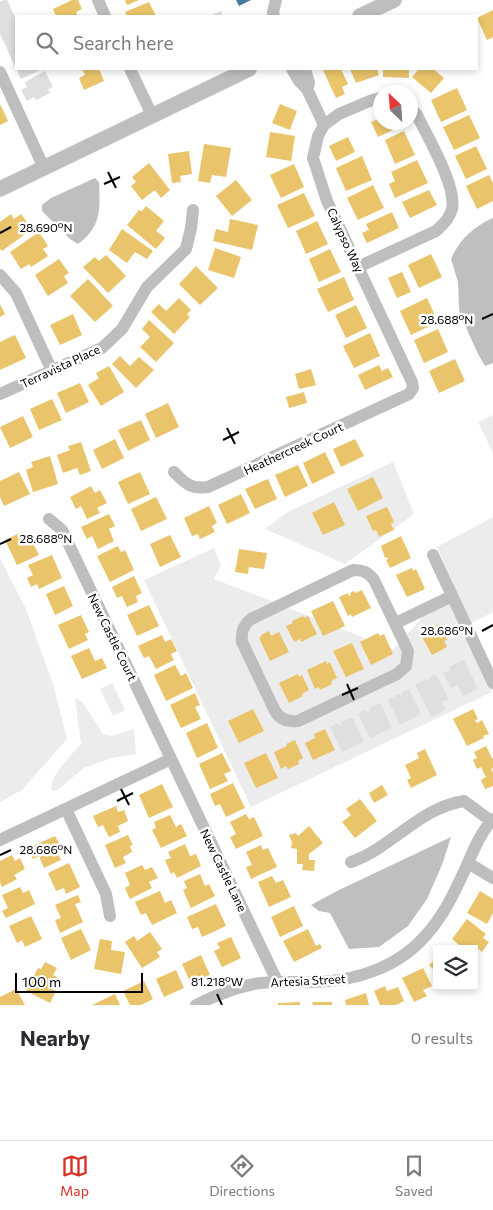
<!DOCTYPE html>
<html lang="en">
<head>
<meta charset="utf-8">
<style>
	:root { --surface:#fff; --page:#f2f2f3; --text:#2b2b33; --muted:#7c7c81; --line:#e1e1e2; --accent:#d93025 }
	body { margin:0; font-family:Commissioner,sans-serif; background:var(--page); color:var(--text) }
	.controls { position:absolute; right:15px; bottom:15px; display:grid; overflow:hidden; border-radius:0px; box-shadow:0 2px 8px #0003 }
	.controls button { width:45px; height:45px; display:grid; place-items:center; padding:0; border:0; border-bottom:1px solid var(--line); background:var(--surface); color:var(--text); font:25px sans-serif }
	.compass { position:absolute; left:373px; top:85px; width:45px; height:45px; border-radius:50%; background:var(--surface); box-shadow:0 2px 8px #0003; rotate:335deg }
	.scale { position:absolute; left:15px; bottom:12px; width:128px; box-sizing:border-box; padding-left:5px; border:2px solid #000; border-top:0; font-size:14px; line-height:18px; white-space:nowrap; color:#000; -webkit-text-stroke:4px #fff; paint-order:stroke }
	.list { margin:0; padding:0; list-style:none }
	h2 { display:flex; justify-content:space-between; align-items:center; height:65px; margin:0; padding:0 20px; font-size:21px }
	h2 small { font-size:16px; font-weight:400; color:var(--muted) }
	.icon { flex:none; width:28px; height:28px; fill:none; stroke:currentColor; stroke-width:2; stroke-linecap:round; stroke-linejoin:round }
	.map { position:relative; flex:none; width:493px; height:1005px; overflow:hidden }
	.search { position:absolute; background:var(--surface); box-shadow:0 2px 8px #0003; left:15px; right:15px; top:15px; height:55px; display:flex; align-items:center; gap:12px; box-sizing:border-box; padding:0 18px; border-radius:0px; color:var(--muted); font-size:19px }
	.sheet { height:135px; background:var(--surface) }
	nav { display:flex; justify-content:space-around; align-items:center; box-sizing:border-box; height:70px; border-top:1px solid var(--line); background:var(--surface); font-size:14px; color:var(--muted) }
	nav a { display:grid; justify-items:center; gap:2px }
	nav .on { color:var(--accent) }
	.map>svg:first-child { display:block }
	.green { fill:#ececec }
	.water { fill:#bfbfbf }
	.homes { fill:#e9c46a }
	.public { fill:#457b9d }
	.building { fill:#dfdfdf }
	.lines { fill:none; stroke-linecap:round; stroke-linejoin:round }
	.major-casing { stroke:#dbdbdb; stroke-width:16 }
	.minor { stroke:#bebebe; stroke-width:12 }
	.major { stroke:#bebebe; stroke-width:15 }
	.ticks { fill:none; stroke:#000; stroke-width:2 }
	.labels { text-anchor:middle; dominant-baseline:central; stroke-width:5; stroke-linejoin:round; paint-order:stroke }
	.street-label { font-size:12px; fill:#000; stroke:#fff }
	.ticks-label { font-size:12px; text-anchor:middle; fill:#000; stroke:#fff; stroke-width:5; stroke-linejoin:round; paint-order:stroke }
</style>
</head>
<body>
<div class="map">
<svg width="493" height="1005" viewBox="0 0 493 1005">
	<rect width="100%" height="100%" fill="#fff"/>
	<!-- green -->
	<path class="green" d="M493,415V453L478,422Z
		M393,462L414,514L345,564L265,529L288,512Z
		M493,517V612L470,624L437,547Z
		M214,548L221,565L214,579L274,602L237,632L285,725L400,678L406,636L424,615L450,603L492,692L251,807L144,580Z
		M0,558L26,609L53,684L67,739L22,790L0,802Z
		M286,607L393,649L400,643L403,652L399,666L297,717L281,713L247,641L248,627Z
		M112,683L125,710L113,716L100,689Z
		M75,698L82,701L103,734L112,736L134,729L136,754L111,758L84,768L56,791L51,790C52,772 70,757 81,744Z"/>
	<!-- water -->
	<path class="water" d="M95,178L99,182C100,208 102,227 78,244L70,239L42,211V205L51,198Z
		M493,218V363L485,366L478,354L460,314L459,308L458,282L451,259C459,240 474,226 493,218Z
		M451,837L442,865L427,899L408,926L379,947L349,949L330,913L319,911L311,905L339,890Z"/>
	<!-- homes -->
	<path class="homes" d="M72,0H78L82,9L76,12L78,16H56L53,9Z
		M125,0H139L127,5Z
		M149,2L156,16H127L125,12Z
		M493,10V37L487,40L477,18Z
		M82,69H99L104,81L84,90L79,78L85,75Z
		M326,69H341L348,84L342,87L345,94L336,98L323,70Z
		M350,69H377L379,75L356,83Z
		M383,69H409V78L383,77Z
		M419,69H433L444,78L431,93L412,77Z
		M457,88L467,110L441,122L431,100Z
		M0,104L8,121L0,125Z
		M280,104L297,111L290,130L272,123Z
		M469,115L480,138L454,150L443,127Z
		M380,118V122H389L393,130L378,137L371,122Z
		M404,131L415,155L395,164L385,140Z
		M270,132L295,136L291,161L266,157Z
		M348,137L355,152L336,161L329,146Z
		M204,144L231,148L226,177L212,175L210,183L198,181Z
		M476,146L487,169L466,179L455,156Z
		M189,151L192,174L180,176L181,182L172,183L168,154Z
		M362,156L372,180L346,191L336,168Z
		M417,160L428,183L395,198L389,184L395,181L391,172Z
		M149,163L170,190L161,198L155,190L142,200L131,186L136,182L132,177Z
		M294,164L304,187L281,198L270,175Z
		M489,175L493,183V201L477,209L466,186Z
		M236,180L252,200L232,216L216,196Z
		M373,185L384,208L358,220L347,198Z
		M429,190L437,205L410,218L402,202Z
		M304,193L315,216L288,228L277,205Z
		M146,206L164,221L156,231L165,238L156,249L127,225L139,210L142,211Z
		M392,212L399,228L367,243L362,233L369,230L366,224Z
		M11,214L14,219L21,214L32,229L2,251L0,249V222Z
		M230,219L258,225L252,250L213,241L216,229L228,232Z
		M317,221L328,244L306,254L296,231Z
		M122,229L153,251L147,259L135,252L127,263L109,250Z
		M39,232L48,246L43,249L48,256L31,267L29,264L21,269L10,252Z
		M215,248L241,257L234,278L208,270Z
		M330,249L341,272L319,282L309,259Z
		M431,254L442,277L419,288L408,265Z
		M106,255L126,276L108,293L83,267L95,257L99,261Z
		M59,259L69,273L64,276L68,283L48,296L35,275Z
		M196,266L218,288L200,305L179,284Z
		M402,272L411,292L397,298L388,278Z
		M344,277L354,300L328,312L317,289Z
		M88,279L113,306L95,322L70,296Z
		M179,298L191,310L187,314L190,317L174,334L151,312L159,304L166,311Z
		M427,298L438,322L411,335L400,311Z
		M0,304L5,314L0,317Z
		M356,305L367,328L346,338L335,315Z
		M73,314L82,335L60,345L50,325Z
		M149,320L174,343L156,362L140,347L150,337L142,329Z
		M438,329L448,352L424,363L414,340Z
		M370,333L380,356L354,368L343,346Z
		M15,335L26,358L0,370V342Z
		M120,356L130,366L139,357L154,370L136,388L112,364Z
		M455,359L465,381L439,393L429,371Z
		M379,365L382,371L388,368L393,377L365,390L358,375Z
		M109,366L124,392L101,406L88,385L99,378L96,373Z
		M311,369L316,385L299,389L295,374Z
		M80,383L89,402L66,413L57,393Z
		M304,392L307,403L289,408L286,397Z
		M52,399L62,420L39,430L30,409Z
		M168,403L179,427L156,438L145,414Z
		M23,416L33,437L10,448L0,427Z
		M141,420L150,440L128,451L118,430Z
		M115,439L124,458L102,469L93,450Z
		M355,439L364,456L341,467L333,449Z
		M81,442L91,471L80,475L77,468L63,473L57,455L70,450L68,446Z
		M325,452L335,473L312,484L303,463Z
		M50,456L58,484L33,492L26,470L33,467L31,462Z
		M298,465L308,486L285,497L275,475Z
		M19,472L30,494L4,506L0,497V481Z
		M140,472L150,494L128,504L118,482Z
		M373,477L383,498L358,511L347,489Z
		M268,479L277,499L255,509L245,489Z
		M91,486L95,493L100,490L107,503L97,508L100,513L87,519L81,506L76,509L70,497Z
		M241,494L250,513L227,524L218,505Z
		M156,497L167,519L141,531L131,509Z
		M334,502L345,525L323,535L312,513Z
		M209,506L217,523L212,526L215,532L200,539L198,534L192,536L184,518Z
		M387,507L394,522L391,524L394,530L379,537L376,530L373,531L366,516Z
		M109,514L115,526L109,529L114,541L98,549L92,536L87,539L81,527Z
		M22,532L27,543L32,541L39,555L17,565L5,540Z
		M170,535L181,557L160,567L150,544Z
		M401,536L411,558L390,568L386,560L388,559L387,557L385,558L381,546Z
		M118,546L121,552L125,550L134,570L110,582L97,556Z
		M239,549L267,553L264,569L249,567L248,574L235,572Z
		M52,555L62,578L39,589L37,584L31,587L27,578L33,575L28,565Z
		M412,568L413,571L416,569L425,589L407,597L396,575Z
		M134,576L142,593L136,596L138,602L127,607L122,596L117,598L112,587Z
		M64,586L73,606L55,615L46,594Z
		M362,590L371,608L352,617L351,614L348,616L339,597L348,593L349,596L351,595L350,593L354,591L355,593Z
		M333,601L345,626L323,636L311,611Z
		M149,605L159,626L137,636L127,615Z
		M81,615L89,632L85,634L88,640L69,649L58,625Z
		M303,616L304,618L308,616L317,634L301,642L300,639L294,642L286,626L293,623L292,621Z
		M440,624L447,640L444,641L447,647L432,655L420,633Z
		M269,631L271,636L279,632L289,652L270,661L259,638L262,636L261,635Z
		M378,633L380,636L384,634L393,654L371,665L360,642Z
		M162,635L165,642L171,639L177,651L171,654L174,660L156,669L149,656L144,658L138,646Z
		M352,643L364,669L346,677L333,651Z
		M89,648L95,661L102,658L107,668L82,679L71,656Z
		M326,661L327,664L330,662L337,678L331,681L332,684L320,690L319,687L315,689L307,670Z
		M175,665L181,676L186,673L193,688L166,701L154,675Z
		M298,674L299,677L302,675L309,690L302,694L303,696L289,703L279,683Z
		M195,693L200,705L195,707L201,719L181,728L170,705Z
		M253,709L264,731L239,743L228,721Z
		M473,709L478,719L475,720L477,723L482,720L489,734L483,736L484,738L467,746L453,719Z
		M207,723L218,748L197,758L186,733Z
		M325,729L335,750L313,760L305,743L315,738L314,734Z
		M295,740L303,758L298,761L299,764L288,769L286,766L281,769L274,752L287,746L286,744Z
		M486,746L493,760V768L491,769L493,772V786L485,789L481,780L486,777L481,767L477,769L473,760L477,758L474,752Z
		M425,749L437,775L411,788L407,780L411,778L405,765L419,758L417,753Z
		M222,753L231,771L224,774L228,781L210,789L199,764Z
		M266,753L278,778L256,788L244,763Z
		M233,783L245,808L226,817L220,804L215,806L210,794Z
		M162,784L173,807L149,818L139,795Z
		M382,785L388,795L374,803L369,793Z
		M360,799L377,821L355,838L342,822L351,815L346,809Z
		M116,806L118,812L124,810L128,821L118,826L120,832L109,837L103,825L98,827L93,816Z
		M246,814L249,819L254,817L263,836L236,849L230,837L236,834L230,822Z
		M170,815L176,827L181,824L187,836L161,848L152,830L156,828L154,822Z
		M309,826L323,843L309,854V860H315L314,871L302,870L303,864H297V849L291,848L292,842L289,835L296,833L298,836Z
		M128,835L133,845L130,846L132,852L123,857L126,863L115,868L105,845Z
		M55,836L60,845L55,847L61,860L44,868L39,856L33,859L28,848Z
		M185,844L190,856L196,854L201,866L177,878L174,872L171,874L165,860L171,858L168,852Z
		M261,845L263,850L268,848L277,867L251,879L246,867L252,865L246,852Z
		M12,855L15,861L20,858L25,869L14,875L17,879L2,887L0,882V861Z
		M69,863L80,887L66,894L64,888L56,891L48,873Z
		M142,865L145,870L152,867L158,878L149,882L152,888L130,899L125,888L130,885L125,873Z
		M200,874L205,886L209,884L215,896L191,908L183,890L187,888L184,881Z
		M272,876L276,883L283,880L291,897L269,907L258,882Z
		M20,887L23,893L29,890L35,904L6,918L2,911L8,908L2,895Z
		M160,891L165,903L171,900L177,913L152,925L146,913L141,915L135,902Z
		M480,891L493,899V913L487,924L467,913Z
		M78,895L81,902L75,904L83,922L60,933L55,920L61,918L55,905Z
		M216,904L226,926L202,937L198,927L192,929L187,917Z
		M294,906L303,926L280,937L271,917Z
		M31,916L42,939L25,947L22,940L17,943L9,926Z
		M467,919L486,934L483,938L489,942L482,952L476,947L475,949H464L452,939Z
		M81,929L91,950L71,960L61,938Z
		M308,929L316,946L320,944L322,948L294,962L283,941Z
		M150,932L162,949L157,952L160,957L142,968L125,942L134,936L137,941Z
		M231,937L241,958L222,967L214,951L220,948L217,943Z
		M100,939L112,941L111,950L125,952L121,974L94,969Z
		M201,955L210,975L191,984L182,964Z
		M437,958V973L429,965Z
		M45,962L57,968L53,975L57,977L51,988L56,991L50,1003L26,991L38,968L41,969Z
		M423,968L432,986L423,990L427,996L414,1002L402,978Z
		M176,970L184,988L164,997L156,979Z
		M144,981L153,999L141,1005H130L123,991Z
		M385,986L387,991L398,987L404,1001L396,1005H380L374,991Z
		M16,989L25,1005H0V997Z
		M366,993L369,1005H346L345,1000Z
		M115,994L120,1005H92Z
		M300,1002V1005H278V1003Z
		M312,1002H332V1005H313Z"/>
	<!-- public -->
	<path class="public" d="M236,0H251L239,6Z"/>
	<!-- building -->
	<path class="building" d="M4,0H7L16,19V69H40V70L21,79L0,34V2Z
		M221,11L223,16H210Z
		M45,71L53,87L48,89L50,93L36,100L34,97L27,101L21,90L27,87L25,82Z
		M464,660L478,689L463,696L457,685L451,688L443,673L451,670L449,667L453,665Z
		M436,674L449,699L442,702L446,710L431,717L415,685L426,679L427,681L429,680L428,678Z
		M409,689L421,714L400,725L388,700L399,694L400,696L402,695L401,693Z
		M380,703L392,728L370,738L358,714L366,710L367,712L370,711L369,708Z
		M352,717L364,742L342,752L330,727L338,723L339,725L342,724L341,722Z"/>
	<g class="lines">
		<!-- major casing -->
		<g class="major-casing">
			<path id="major" d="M360,16L394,0
				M0,189L249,69"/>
		</g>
		<!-- minor -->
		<path class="minor" d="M98,0L105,16
			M274,16L273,12L276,0
			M130,69L152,115
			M292,69L299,81L307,89L324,125
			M305,69L309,83L307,89
			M0,72L44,168
			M358,267L436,231C443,225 450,218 452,209C457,186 427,136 417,115L410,107
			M0,275L16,293L52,371
			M0,394L102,348L122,329L147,287L186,249L191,228L193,210
			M174,472C186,484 190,489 208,487L409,394L413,388L412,382L327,201L313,158L318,136L324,125L339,114L372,100L380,98
			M49,519L62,530L277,981
			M433,555L493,683
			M353,570C363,570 368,572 374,580L408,651L406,666L397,674L298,721C288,722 280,720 275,711L242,642C241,632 243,625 251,619Z
			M396,623L452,596
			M66,809L106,894L110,916
			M0,840L171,759
			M351,862C393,847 419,808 464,801L491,821
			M468,863L493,878
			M196,1005C214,996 234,988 254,984C274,980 294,983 315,982C357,981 399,967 427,934C445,914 456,889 467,865C474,849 481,832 493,819"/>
		<!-- major -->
		<use href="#major" class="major"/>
	</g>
	<!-- ticks -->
	<path class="ticks" d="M108,172L116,188M104,184L120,177M0,233L11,227M482,319L493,314M227,428L235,444M223,440L239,432M0,544L11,539M482,631L493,625M347,684L354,700M342,695L358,688M121,789L129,805M117,801L133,793M0,855L11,850M217,994L222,1005"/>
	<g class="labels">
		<!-- street labels -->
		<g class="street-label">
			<text transform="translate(346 240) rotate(65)">Calypso Way</text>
			<text transform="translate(60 366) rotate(-25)">Terravista Place</text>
			<text transform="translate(293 448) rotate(-25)">Heathercreek Court</text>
			<text transform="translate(113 637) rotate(64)">New Castle Court</text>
			<text transform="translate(224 870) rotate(64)">New Castle Lane</text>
			<text transform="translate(308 980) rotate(-3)">Artesia Street</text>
		</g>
	</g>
	<g class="ticks-label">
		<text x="46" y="232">28.690°N</text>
		<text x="447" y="324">28.688°N</text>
		<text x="46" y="543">28.688°N</text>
		<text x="447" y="635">28.686°N</text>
		<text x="46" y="854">28.686°N</text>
		<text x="217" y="986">81.218°W</text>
	</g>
</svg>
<div class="controls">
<button><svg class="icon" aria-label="layers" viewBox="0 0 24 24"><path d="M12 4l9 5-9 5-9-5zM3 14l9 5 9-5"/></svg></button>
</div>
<svg class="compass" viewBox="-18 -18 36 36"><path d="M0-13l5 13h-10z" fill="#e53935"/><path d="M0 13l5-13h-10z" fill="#7c7c81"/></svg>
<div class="scale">100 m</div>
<div class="search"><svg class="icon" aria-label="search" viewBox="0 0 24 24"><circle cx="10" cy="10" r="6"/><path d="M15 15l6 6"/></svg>Search here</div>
</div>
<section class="sheet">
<h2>Nearby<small>0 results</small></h2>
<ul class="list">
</ul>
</section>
<nav>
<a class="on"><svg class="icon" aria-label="map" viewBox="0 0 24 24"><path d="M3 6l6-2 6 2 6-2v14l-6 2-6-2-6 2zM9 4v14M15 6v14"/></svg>Map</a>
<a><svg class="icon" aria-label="directions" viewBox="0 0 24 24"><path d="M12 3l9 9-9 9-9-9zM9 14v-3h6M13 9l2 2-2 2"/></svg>Directions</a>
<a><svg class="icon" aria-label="saved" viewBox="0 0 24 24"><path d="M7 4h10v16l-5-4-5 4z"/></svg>Saved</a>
</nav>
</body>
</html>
